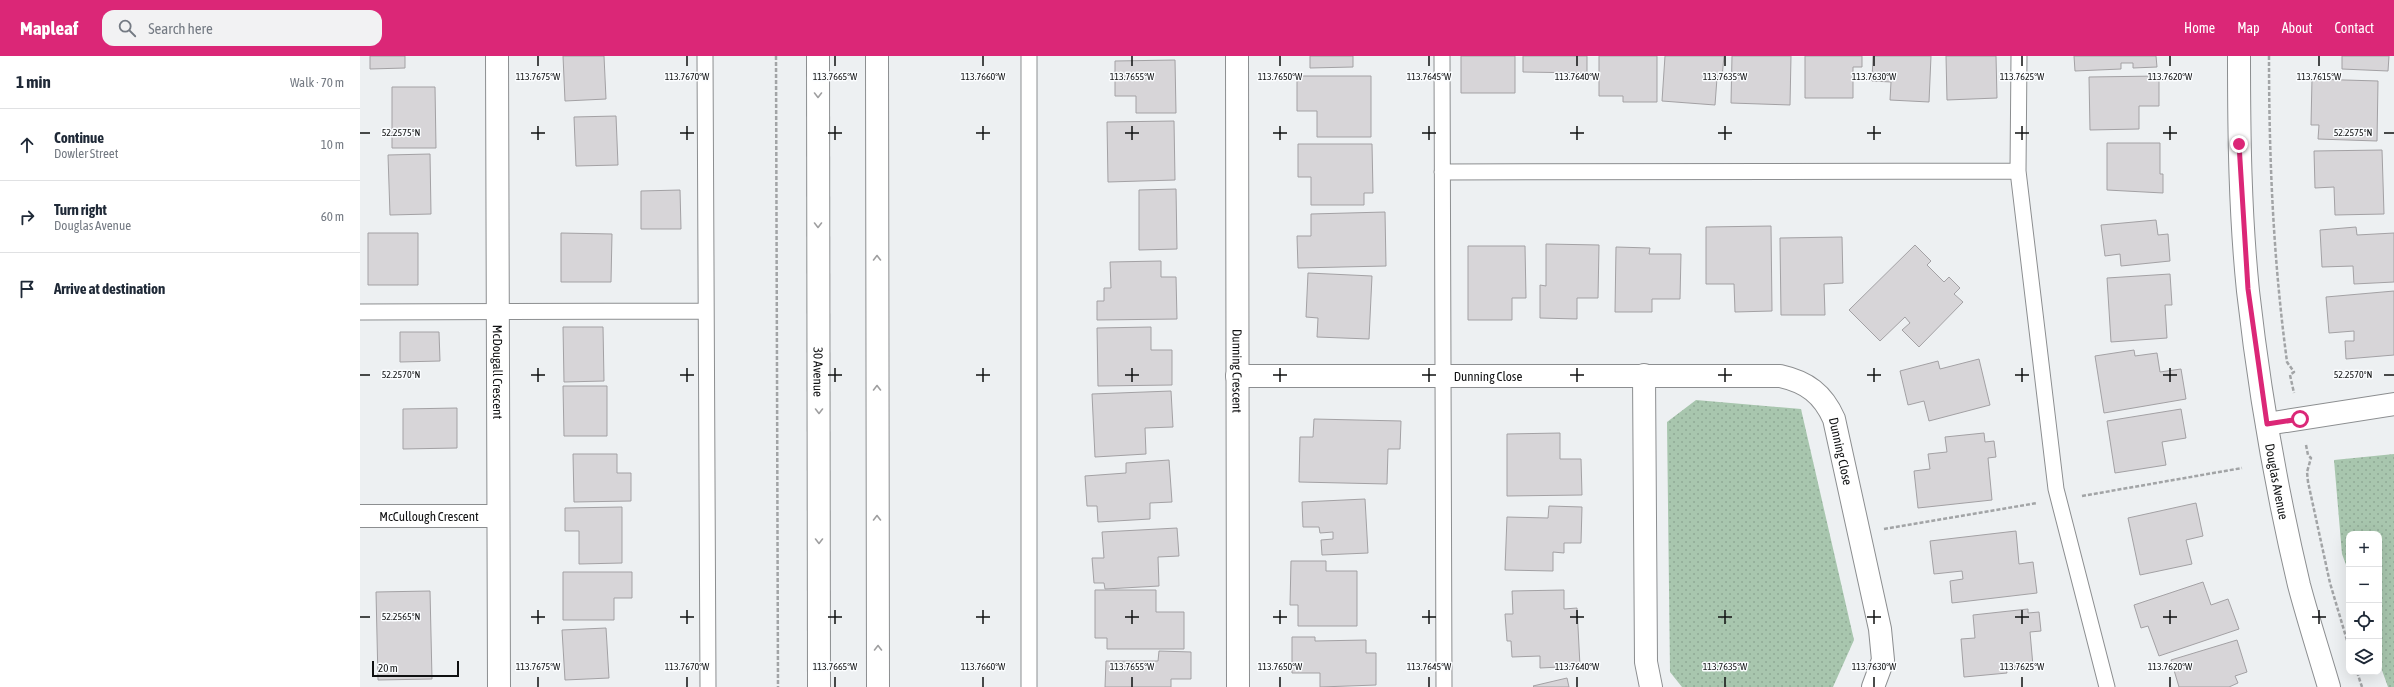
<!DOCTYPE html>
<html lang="en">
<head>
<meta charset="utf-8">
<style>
	:root { --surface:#fff; --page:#f2f2f3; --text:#1f2937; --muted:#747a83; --line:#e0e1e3; --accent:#db2777 }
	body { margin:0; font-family:"Asap Condensed",sans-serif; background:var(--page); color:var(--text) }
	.controls { position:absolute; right:12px; bottom:12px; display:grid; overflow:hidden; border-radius:8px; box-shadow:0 4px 16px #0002 }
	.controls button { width:36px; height:36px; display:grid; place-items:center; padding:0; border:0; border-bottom:1px solid var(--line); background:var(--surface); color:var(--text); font:20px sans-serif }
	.scale { position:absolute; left:12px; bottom:10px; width:87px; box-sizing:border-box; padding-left:4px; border:2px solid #0f1011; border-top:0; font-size:11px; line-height:14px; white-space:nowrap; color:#0f1011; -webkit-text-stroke:3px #fbfdff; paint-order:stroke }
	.stop { position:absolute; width:12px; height:12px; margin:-9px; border:3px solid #db2777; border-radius:50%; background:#fff }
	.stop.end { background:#db2777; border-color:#fff; box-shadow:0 1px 4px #0008 }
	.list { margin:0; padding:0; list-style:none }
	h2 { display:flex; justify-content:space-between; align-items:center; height:52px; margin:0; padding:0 16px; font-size:17px }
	h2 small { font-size:13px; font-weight:400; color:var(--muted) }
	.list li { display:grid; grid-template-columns:26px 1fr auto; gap:12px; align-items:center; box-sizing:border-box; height:72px; padding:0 16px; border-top:1px solid var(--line) }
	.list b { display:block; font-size:15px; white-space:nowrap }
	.list p { margin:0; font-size:13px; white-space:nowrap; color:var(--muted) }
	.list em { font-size:13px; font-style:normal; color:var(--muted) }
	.icon { flex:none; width:22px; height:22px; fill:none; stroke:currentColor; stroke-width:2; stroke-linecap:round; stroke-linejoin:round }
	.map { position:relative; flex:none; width:2034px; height:631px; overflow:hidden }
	header { display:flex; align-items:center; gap:24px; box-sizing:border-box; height:56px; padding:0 20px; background:var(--accent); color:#fff }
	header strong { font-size:19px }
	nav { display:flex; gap:22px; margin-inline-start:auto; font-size:14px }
	.search { width:280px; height:36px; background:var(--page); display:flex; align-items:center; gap:10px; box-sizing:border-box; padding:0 14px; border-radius:12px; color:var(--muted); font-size:15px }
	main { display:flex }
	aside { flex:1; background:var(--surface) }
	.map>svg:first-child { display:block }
	.park { fill:url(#park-dots) }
	.building { fill:#d7d5d8; stroke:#a3a1a4 }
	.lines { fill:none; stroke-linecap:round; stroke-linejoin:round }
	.lane-casing { stroke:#8c8e90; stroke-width:17 }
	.street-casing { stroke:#8c8e90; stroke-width:24 }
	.secondary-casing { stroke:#8c8e90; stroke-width:24 }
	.path { stroke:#a2a4a6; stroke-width:2.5; stroke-dasharray:4 2; stroke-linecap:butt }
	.lane { stroke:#fff; stroke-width:15 }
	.street { stroke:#fff; stroke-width:22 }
	.secondary { stroke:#fff; stroke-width:22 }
	.oneway { stroke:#9f9fa0 }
	.route { stroke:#db2777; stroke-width:5 }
	.ticks { fill:none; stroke:#0f1011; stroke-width:1.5 }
	.labels { text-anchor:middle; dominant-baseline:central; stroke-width:3; stroke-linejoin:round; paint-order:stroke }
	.street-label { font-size:13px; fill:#0f1011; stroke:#fbfdff }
	.ticks-label { font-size:10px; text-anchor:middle; fill:#0f1011; stroke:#fbfdff; stroke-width:3; stroke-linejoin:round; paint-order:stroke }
</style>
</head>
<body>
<header>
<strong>Mapleaf</strong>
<div class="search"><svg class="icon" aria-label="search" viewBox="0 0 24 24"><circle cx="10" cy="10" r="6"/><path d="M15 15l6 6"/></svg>Search here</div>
<nav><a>Home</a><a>Map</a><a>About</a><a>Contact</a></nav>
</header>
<main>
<aside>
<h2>1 min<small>Walk · 70 m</small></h2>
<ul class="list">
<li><svg class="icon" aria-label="ahead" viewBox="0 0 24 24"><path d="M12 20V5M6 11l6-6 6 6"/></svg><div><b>Continue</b><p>Dowler Street</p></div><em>10 m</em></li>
<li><svg class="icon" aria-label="right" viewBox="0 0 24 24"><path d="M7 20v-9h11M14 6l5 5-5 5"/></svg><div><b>Turn right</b><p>Douglas Avenue</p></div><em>60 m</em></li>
<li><svg class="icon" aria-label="arrive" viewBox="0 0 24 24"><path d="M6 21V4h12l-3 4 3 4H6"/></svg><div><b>Arrive at destination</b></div></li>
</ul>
</aside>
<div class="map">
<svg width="2034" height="631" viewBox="0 0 2034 631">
	<defs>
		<pattern id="park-dots" width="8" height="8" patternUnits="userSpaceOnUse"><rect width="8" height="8" fill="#a8c6ae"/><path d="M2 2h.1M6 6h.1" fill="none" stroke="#8fa995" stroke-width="1.8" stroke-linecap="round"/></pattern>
	</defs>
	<rect width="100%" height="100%" fill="#edf0f2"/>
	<!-- park -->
	<path class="park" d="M1336,344L1441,353L1494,584L1473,631H1322L1310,616L1307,366Z
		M2034,398V631H2028L2019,606V478H1989V517L1982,498L1974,404Z"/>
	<!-- building -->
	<path class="building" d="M10,0H45V12L10,13Z
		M203,0H244L246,43L205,45Z
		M950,0H993V11L950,12Z
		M1101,0H1155V37H1101Z
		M1163,0H1227V17L1163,16Z
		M1239,0H1297V46H1263V40H1239Z
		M1305,0H1364L1362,22H1357L1355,49L1302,45Z
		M1372,0H1431L1430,49L1371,47Z
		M1445,0H1502V11H1493V42H1445Z
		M1513,0H1571L1569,46L1530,44L1531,26L1512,25Z
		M1586,0H1636L1637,42L1587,44Z
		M1714,0H1796L1797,11L1773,12V7H1761V13L1715,15Z
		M1982,0H2029L2028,15L1982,13Z
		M815,4L816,57H776V40H755V5Z
		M937,20H1011V81H957V55H937Z
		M1799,20V50H1779V73L1730,74L1729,21Z
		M1952,23L2018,25L2017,85L1958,83L1959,69H1951Z
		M32,31H75L76,92H32Z
		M256,60L258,109L216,110L214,61Z
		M814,65L815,124L748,126L747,66Z
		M1747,87H1800V118H1803V137L1747,134Z
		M938,88H1012L1013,137H1004V149H951V121H938Z
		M2022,94L2024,158L1975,159L1974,131L1955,132L1954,95Z
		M70,98L71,158L30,159L28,99Z
		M816,133L817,193L779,194V134Z
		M320,134L321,173H281V135Z
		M1025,156L1026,210L938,212L937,180H951V158Z
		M1796,164L1798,179L1808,178L1810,205L1761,210L1760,198L1745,200L1741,169Z
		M1411,170L1412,255L1375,256L1374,228H1346V171Z
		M1996,171L1997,179L2034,177V226L1994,228L1993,210L1962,211L1960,174Z
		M8,177H58V229H8Z
		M201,177L252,178L251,226H201Z
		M1482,181L1483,227L1464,228L1465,259H1421L1420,182Z
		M1186,188L1239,189L1238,242H1217V263L1180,262V229L1186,230Z
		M1555,189L1571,205L1567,209L1584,226L1589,221L1600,232L1594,238L1603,246L1559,291L1542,274L1550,267L1545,261L1520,285L1489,254Z
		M1108,190H1165L1166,242H1152V264H1108Z
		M1256,191L1290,192L1289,198H1321L1320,243H1292V256H1255Z
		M801,205V221H816L817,263L737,264V245H744V232H751L750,206Z
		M948,217L1012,220L1009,283L957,281L958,262L946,261Z
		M1810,218L1812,249H1805L1807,282L1751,286L1747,222Z
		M2034,235V299L1986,303L1985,285H1994V275L1969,277L1966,241Z
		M203,271H243L244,325L204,326Z
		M791,271V294H812V329L738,330L737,272Z
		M40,276H79L80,305L40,306Z
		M1774,294L1775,300L1797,297L1800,316L1821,313L1826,343L1744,357L1735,300Z
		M1619,303L1630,349L1569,365L1564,345L1548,349L1540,315L1578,305L1580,313Z
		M203,330H247V380H204Z
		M811,335L813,371L785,372L786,398L735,401L732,338Z
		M97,352V392L43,393V353Z
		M1821,353L1826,382L1802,386L1806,409L1755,417L1747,365Z
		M954,363L1041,365L1040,393H1028L1027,428L939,426L940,381H953Z
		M1200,377V403H1221L1222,439L1147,440V378Z
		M1624,377L1625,386L1634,385L1636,401L1628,402L1632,444L1558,452L1554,415L1570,413L1568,398L1587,396L1585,381Z
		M213,398H257V417H271V445L214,446Z
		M809,404L812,446L790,447V463L738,466L737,450H727L725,420L766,417V407Z
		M1005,443L1008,497L962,499L961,484L973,483V476L960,477L959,471H943L942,446Z
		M1836,447L1843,480L1826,484L1832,508L1780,519L1768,462Z
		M1189,450L1222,451L1221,487H1204V497L1193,496V515L1145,514L1147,461L1188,462Z
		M262,451V507L219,508V475H205V452Z
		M817,472L819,500L798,501L799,530L745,533L744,527H734L732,502H744L742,476Z
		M1656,475L1659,508L1673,506L1677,537L1592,547L1590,525L1603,523L1602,515L1574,518L1570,485Z
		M931,505H966V515H997V570H938V549H930Z
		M203,516H272V542H254V564H203Z
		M1843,526L1851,549L1868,543L1879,573L1799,600L1788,570L1781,572L1774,549Z
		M735,534H796V556H824V593H747V582H735Z
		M1204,534V553L1217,552L1220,610L1180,612V600L1152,601L1151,585H1147L1145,558H1153L1152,535Z
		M70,535L72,623L18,624L16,536Z
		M1668,553V557L1679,556L1681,575L1670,576L1673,610L1646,612L1647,617L1604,621L1601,583L1615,582L1613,559Z
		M246,572L249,622L205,624L202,574Z
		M932,581H955V585L1006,584V597H1016V629L960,631V617H932Z
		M1877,584L1887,616L1875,620L1878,627L1869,631H1819L1811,604Z
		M799,595L831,596V623H811V631H745L746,605H798Z
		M1207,622L1209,631H1174L1173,630Z"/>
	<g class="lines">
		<!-- lane casing -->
		<g class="lane-casing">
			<path id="lane" d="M345,0L348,631
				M669,0V631
				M1082,0L1084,631
				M1659,0L1658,115L1696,433L1747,631
				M1082,116L1658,115
				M0,256L346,255"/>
		</g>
		<!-- street casing -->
		<g class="street-casing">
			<g id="street">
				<path id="s1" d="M137,0L139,631"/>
				<path id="s2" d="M877,0L878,631"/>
				<path d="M1284,319L1286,606L1291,631"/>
				<path id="s3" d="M877,320H1420C1447,326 1463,338 1474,363L1520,573L1523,604L1513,631"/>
				<path id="s4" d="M0,460H138"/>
			</g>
		</g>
		<!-- secondary casing -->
		<g class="secondary-casing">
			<g id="secondary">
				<path id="s5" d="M458,0L459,631"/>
				<path d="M517,0L518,631"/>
				<path id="s6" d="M1879,0C1879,78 1880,157 1888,235C1899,333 1916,432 1939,529C1948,563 1959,597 1969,631"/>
				<path d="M1907,368L2034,348"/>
			</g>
		</g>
		<!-- path -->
		<path class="path" d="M416,0L418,631
			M1909,0C1909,99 1913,199 1926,298L1927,306L1934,316L1930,319L1934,337
			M1946,389L1948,399L1951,402L1947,416L1948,426L1970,527L1989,591
			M1722,440L1882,412
			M1524,473L1677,447
			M1997,616L2002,631"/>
		<!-- lane -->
		<use href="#lane" class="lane"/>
		<!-- street -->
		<use href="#street" class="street"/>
		<!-- secondary -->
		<use href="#secondary" class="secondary"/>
	</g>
	<!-- one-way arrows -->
	<defs><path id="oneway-chevron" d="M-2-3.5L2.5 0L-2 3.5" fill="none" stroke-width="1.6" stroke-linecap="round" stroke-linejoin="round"/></defs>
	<g class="oneway">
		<use href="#oneway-chevron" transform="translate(458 39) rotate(90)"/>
		<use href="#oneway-chevron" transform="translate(458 169) rotate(90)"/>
		<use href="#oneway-chevron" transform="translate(517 202) rotate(-90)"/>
		<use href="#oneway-chevron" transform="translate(517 332) rotate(-90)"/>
		<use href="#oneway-chevron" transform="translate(459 355) rotate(90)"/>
		<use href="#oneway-chevron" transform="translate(517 462) rotate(-90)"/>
		<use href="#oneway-chevron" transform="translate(459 485) rotate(90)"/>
		<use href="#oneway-chevron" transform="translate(518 592) rotate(-90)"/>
	</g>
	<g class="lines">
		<!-- route -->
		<path class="route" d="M1879,88L1888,233L1907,368L1940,363"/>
	</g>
	<!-- ticks -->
	<path class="ticks" d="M178,0V10M327,0V10M475,0V10M623,0V10M772,0V10M920,0V10M1069,0V10M1217,0V10M1365,0V10M1514,0V10M1662,0V10M1810,0V10M1959,0V10M178,70V84M327,70V84M475,70V84M623,70V84M772,70V84M920,70V84M1069,70V84M1217,70V84M1365,70V84M1514,70V84M1662,70V84M1810,70V84M0,77H10M171,77H185M320,77H334M468,77H482M616,77H630M765,77H779M913,77H927M1062,77H1076M1210,77H1224M1358,77H1372M1507,77H1521M1655,77H1669M1803,77H1817M2024,77H2034M178,312V326M327,312V326M475,312V326M623,312V326M772,312V326M920,312V326M1069,312V326M1217,312V326M1365,312V326M1514,312V326M1662,312V326M1810,312V326M0,319H10M171,319H185M320,319H334M468,319H482M616,319H630M765,319H779M913,319H927M1062,319H1076M1210,319H1224M1358,319H1372M1507,319H1521M1655,319H1669M1803,319H1817M2024,319H2034M178,554V568M327,554V568M475,554V568M623,554V568M772,554V568M920,554V568M1069,554V568M1217,554V568M1365,554V568M1514,554V568M1662,554V568M1810,554V568M1959,554V568M0,561H10M171,561H185M320,561H334M468,561H482M616,561H630M765,561H779M913,561H927M1062,561H1076M1210,561H1224M1358,561H1372M1507,561H1521M1655,561H1669M1803,561H1817M1952,561H1966M178,621V631M327,621V631M475,621V631M623,621V631M772,621V631M920,621V631M1069,621V631M1217,621V631M1365,621V631M1514,621V631M1662,621V631M1810,621V631"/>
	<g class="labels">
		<!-- street labels -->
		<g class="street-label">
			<text stroke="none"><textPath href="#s1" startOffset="316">McDougall Crescent</textPath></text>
			<text stroke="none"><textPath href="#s5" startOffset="316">30 Avenue</textPath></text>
			<text stroke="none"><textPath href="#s2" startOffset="315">Dunning Crescent</textPath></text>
			<text stroke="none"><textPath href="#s3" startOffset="251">Dunning Close</textPath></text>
			<text stroke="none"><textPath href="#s3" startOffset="648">Dunning Close</textPath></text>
			<text stroke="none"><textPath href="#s6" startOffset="428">Douglas Avenue</textPath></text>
			<text stroke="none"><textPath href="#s4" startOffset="69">McCullough Crescent</textPath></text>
		</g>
	</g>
	<g class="ticks-label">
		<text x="178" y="24">113.7675°W</text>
		<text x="327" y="24">113.7670°W</text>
		<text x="475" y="24">113.7665°W</text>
		<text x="623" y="24">113.7660°W</text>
		<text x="772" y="24">113.7655°W</text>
		<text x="920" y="24">113.7650°W</text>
		<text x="1069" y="24">113.7645°W</text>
		<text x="1217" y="24">113.7640°W</text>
		<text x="1365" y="24">113.7635°W</text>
		<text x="1514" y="24">113.7630°W</text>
		<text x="1662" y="24">113.7625°W</text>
		<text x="1810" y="24">113.7620°W</text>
		<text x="1959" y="24">113.7615°W</text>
		<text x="41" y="80">52.2575°N</text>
		<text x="1993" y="80">52.2575°N</text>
		<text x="41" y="322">52.2570°N</text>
		<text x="1993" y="322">52.2570°N</text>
		<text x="41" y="564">52.2565°N</text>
		<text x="178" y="614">113.7675°W</text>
		<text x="327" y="614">113.7670°W</text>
		<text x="475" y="614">113.7665°W</text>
		<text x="623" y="614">113.7660°W</text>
		<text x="772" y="614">113.7655°W</text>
		<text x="920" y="614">113.7650°W</text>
		<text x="1069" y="614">113.7645°W</text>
		<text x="1217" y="614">113.7640°W</text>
		<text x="1365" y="614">113.7635°W</text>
		<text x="1514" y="614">113.7630°W</text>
		<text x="1662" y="614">113.7625°W</text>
		<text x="1810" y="614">113.7620°W</text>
	</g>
</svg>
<div class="controls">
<button>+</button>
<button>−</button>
<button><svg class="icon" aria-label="locate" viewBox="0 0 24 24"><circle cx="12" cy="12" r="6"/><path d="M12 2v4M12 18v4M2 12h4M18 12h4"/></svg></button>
<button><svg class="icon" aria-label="layers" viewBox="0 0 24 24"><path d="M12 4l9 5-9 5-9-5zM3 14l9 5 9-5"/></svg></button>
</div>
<div class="scale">20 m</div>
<div class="stop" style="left:1940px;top:363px"></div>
<div class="stop end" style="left:1879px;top:88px"></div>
</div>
</main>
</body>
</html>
